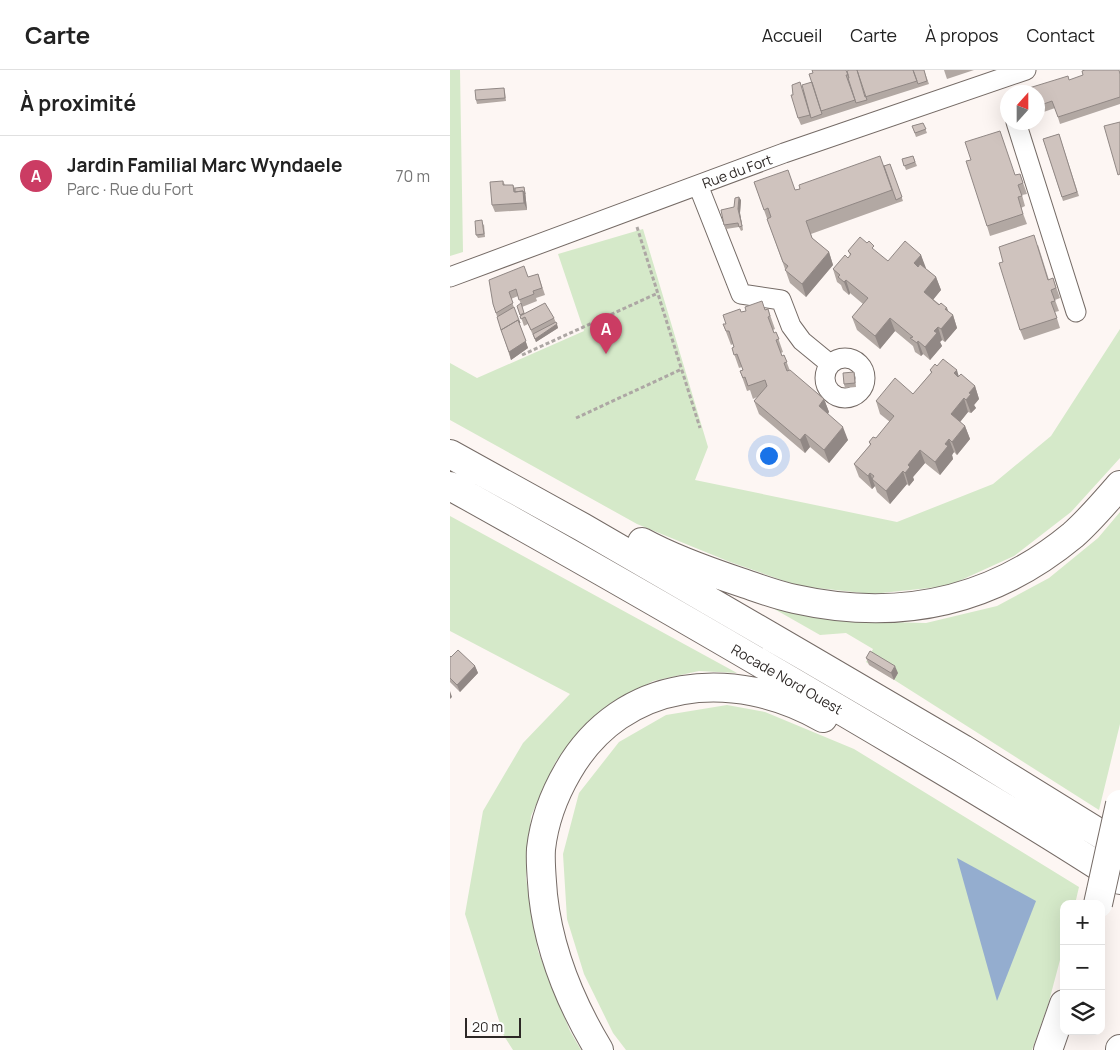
<!DOCTYPE html>
<html lang="fr">
<head>
<meta charset="utf-8">
<style>
	:root { --surface:#fff; --page:#f6f6f6; --text:#222; --muted:#767676; --line:#e0e0e0; --accent:#cb3c63 }
	body { margin:0; font-family:Manrope,sans-serif; background:var(--page); color:var(--text) }
	.controls { position:absolute; right:15px; bottom:15px; display:grid; overflow:hidden; border-radius:10px; box-shadow:0 5px 20px #0002 }
	.controls button { width:45px; height:45px; display:grid; place-items:center; padding:0; border:0; border-bottom:1px solid var(--line); background:var(--surface); color:var(--text); font:25px sans-serif }
	.compass { position:absolute; left:550px; top:15px; width:45px; height:45px; border-radius:50%; background:var(--surface); box-shadow:0 5px 20px #0002; rotate:21deg }
	.scale { position:absolute; left:15px; bottom:12px; width:56px; box-sizing:border-box; padding-left:5px; border:2px solid #2d2826; border-top:0; font-size:14px; line-height:18px; white-space:nowrap; color:#2d2826; -webkit-text-stroke:4px #fff; paint-order:stroke }
	.you { position:absolute; left:318px; top:385px; width:18px; height:18px; margin:-12px; border:4px solid #fff; border-radius:50%; background:#1a73e8; box-shadow:0 0 0 8px #1a73e833 }
	.badge { display:grid; place-items:center; width:32px; height:32px; border-radius:50%; background:var(--accent); color:#fff; font-size:16px; font-weight:700 }
	.pin { position:absolute; translate:-50% -41px; filter:drop-shadow(0 1px 2px #0008) }
	.pin::after { content:''; position:absolute; top:26px; width:18px; height:15px; background:inherit; clip-path:polygon(0 0,100% 0,50% 100%) }
	.list { margin:0; padding:0; list-style:none }
	h2 { display:flex; justify-content:space-between; align-items:center; height:65px; margin:0; padding:0 20px; font-size:21px }
	h2 small { font-size:16px; font-weight:400; color:var(--muted) }
	.list li { display:grid; grid-template-columns:32px 1fr auto; gap:15px; align-items:center; box-sizing:border-box; height:80px; padding:0 20px; border-top:1px solid var(--line) }
	.list b { display:block; font-size:19px; white-space:nowrap }
	.list p { margin:0; font-size:16px; white-space:nowrap; color:var(--muted) }
	.list em { font-size:16px; font-style:normal; color:var(--muted) }
	.icon { flex:none; width:28px; height:28px; fill:none; stroke:currentColor; stroke-width:2; stroke-linecap:round; stroke-linejoin:round }
	.map { position:relative; flex:none; width:670px; height:980px; overflow:hidden }
	header { display:flex; align-items:center; gap:30px; box-sizing:border-box; height:70px; padding:0 25px; background:var(--surface); border-bottom:1px solid var(--line) }
	header strong { font-size:24px }
	nav { display:flex; gap:28px; margin-inline-start:auto; font-size:18px }
	main { display:flex }
	aside { flex:1; background:var(--surface) }
	.map>svg:first-child { display:block }
	.green { fill:#d5e9c9 }
	.water { fill:#94adcf }
	.lines { fill:none; stroke-linecap:round; stroke-linejoin:round }
	.minor-casing { stroke:#756b66; stroke-width:21 }
	.highway-casing { stroke:#756b66; stroke-width:30 }
	.path { stroke:#ada7a4; stroke-width:3; stroke-dasharray:4 2.5; stroke-linecap:butt }
	.minor { stroke:#fff; stroke-width:19 }
	.highway { stroke:#fff; stroke-width:28 }
	.highway-bridge-casing { stroke:#756b66; stroke-width:30; stroke-linecap:butt }
	.highway-bridge { stroke:#fff; stroke-width:28 }
	.wall { fill:#b2a8a3 }
	.shaded-wall { fill:#918885 }
	.building { fill:#cfc3be; stroke:#918885 }
	.labels { text-anchor:middle; dominant-baseline:central; stroke-width:4.5; stroke-linejoin:round; paint-order:stroke }
	.street-label { font-size:14px; fill:#2d2826; stroke:#fff }
</style>
</head>
<body>
<header>
<strong>Carte</strong>
<nav><a>Accueil</a><a>Carte</a><a>À propos</a><a>Contact</a></nav>
</header>
<main>
<aside>
<h2>À proximité<small></small></h2>
<ul class="list">
<li><span class="badge">A</span><div><b>Jardin Familial Marc Wyndaele</b><p>Parc · Rue du Fort</p></div><em>70 m</em></li>
</ul>
</aside>
<div class="map">
<svg width="670" height="980" viewBox="0 0 670 980">
	<rect width="100%" height="100%" fill="#fdf6f3"/>
	<!-- green -->
	<path class="green" d="M0,0H10L13,182L0,186Z
		M193,159L258,377L245,410L447,452L543,414L601,366L670,259V388L621,442L564,486L498,516L422,524L349,516L280,492L187,454L0,350V293L27,308L134,261L108,184Z
		M670,442V654L649,740L416,592L423,579L396,563L370,565L312,532L396,551L476,553L547,536L599,508L648,468Z
		M0,446L287,603L249,601L203,611L151,640L106,691L81,746L76,808L88,881L120,961L131,980H63L54,966L15,844L33,741L73,673L120,624L0,561Z
		M277,635L315,642L404,679L629,817L625,834H614V875L598,935L582,980H176L163,963L134,904L117,849L113,784L129,723L169,672L216,645Z"/>
	<!-- water -->
	<path class="water" d="M507,788L586,831L547,931Z"/>
	<g class="lines">
		<!-- minor casing -->
		<g class="minor-casing">
			<path id="minor" d="M566,52L626,242
				M248,115L291,224L331,230L341,256L352,271L380,294
				M0,207L334,83L576,0
				M375 308a20 20 0 1 1 40 0a20 20 0 1 1-40 0Z"/>
		</g>
		<!-- highway casing -->
		<g class="highway-casing">
			<path id="highway" d="M0,384L132,457L356,587L513,679L670,776
				M0,416C155,502 308,591 460,681C531,723 601,765 670,810
				M192,472C223,489 257,501 290,512C308,518 326,525 345,529C448,552 541,533 623,465C640,450 655,432 670,415
				M149,980C120,932 99,880 93,825C92,810 90,794 91,779C94,752 104,725 118,701C172,607 284,597 373,648
				M598,980L614,934
				M670,980V979"/>
		</g>
		<!-- path -->
		<path class="path" d="M187,157L250,358
			M72,285L208,223
			M126,348L232,299"/>
		<!-- minor -->
		<use href="#minor" class="minor"/>
		<!-- highway -->
		<use href="#highway" class="highway"/>
		<!-- highway-bridge casing -->
		<g class="highway-bridge-casing">
			<path id="highway-bridge" d="M648,834L670,734"/>
		</g>
		<!-- highway-bridge -->
		<use href="#highway-bridge" class="highway-bridge"/>
	</g>
	<!-- wall -->
	<path class="wall" d="M474,0L479,14L351,55L348,48L343,25L397,1Z
		M494,0H524L497,9Z
		M670,3V34L610,54L605,38L588,44V22L619,10Z
		M54,18L55,22L56,31L27,34L26,30Z
		M473,53L477,63L466,67L462,56Z
		M609,64L629,126L613,131L593,69Z
		M463,86L467,96L456,100L452,89Z
		M521,90L565,105L570,104L577,124L572,125L575,136L571,138L577,154L540,166L537,156Z
		M440,94L453,131L447,133L446,132L447,133L361,164L362,168L379,182L383,195L356,227L340,213L304,112L345,120Z
		M53,111L55,115H63L65,118L75,121L77,140L45,142L42,135Z
		M291,130L290,143L293,160L291,161L289,157L276,159L274,155L284,137Z
		M34,154L35,167L28,168L26,165Z
		M588,175L599,210L603,208L610,228L605,230L609,241L605,242L610,258L574,270L570,260L553,192Z
		M398,181L426,182L438,191L471,185L475,198L486,207L491,220L483,229L503,245L507,258L495,272L492,270L490,272L492,276L480,290L473,284L471,286L465,282L463,276L445,261L430,279L407,260L402,247L413,234L400,223L399,225L393,220L391,215L387,212L383,199L398,188L400,185Z
		M88,204L95,225L86,228L87,231L72,237L68,226L61,229L78,278L61,290L43,234L78,207Z
		M67,236L74,243L104,248L108,258L86,272L78,254L74,256Z
		M318,239L325,259L323,260L324,263L326,262L333,282L331,283L332,286L334,285L340,301L374,329L379,342L378,344L398,370L379,393L360,377L355,383L309,344L304,331L307,327L303,329L300,320L297,321L290,301L293,300L292,297L289,298L282,278L284,277L283,274L281,275L273,254H276L291,242Z
		M487,296L509,306L525,316L529,329L524,335L526,338L521,343L518,342L510,352L515,356L520,369L507,385L504,382L502,385L503,389L490,405L475,393L463,407L464,410L459,416L457,414L440,434L427,422L425,416L422,419L409,407L404,394L420,375L419,372L426,368L440,352L430,344L426,331L463,324L481,303L480,300Z
		M404,302L405,306L406,317L395,318L394,314Z
		M0,586L25,596L28,603L10,622L0,612Z
		M416,588L448,603L444,610L419,595Z"/>
	<!-- shaded-wall -->
	<path class="shaded-wall" d="M74,117L75,121L77,140L74,133L73,121Z
		M289,127L291,130L290,143L293,160L288,139Z
		M379,182L383,195L356,227L352,214Z
		M471,185L476,198L468,206L464,193Z
		M486,207L491,220L479,235L474,222Z
		M396,210L400,223L399,225L394,212Z
		M497,238L501,247L503,245L507,258L495,272L491,259L495,239Z
		M440,248L445,261L430,279L425,266Z
		M68,250L78,278L61,290L59,282Z
		M107,254L108,258L86,272L85,269Z
		M488,257L492,270L490,272L492,276L480,290L475,277L484,261Z
		M468,271L473,284L471,286L467,273Z
		M507,300L511,314L504,303Z
		M525,316L529,329L524,335L526,338L521,343L516,330L519,323Z
		M514,328L518,342L506,357L501,344Z
		M374,329L379,342L373,349L369,336Z
		M515,356L520,369L507,385L502,372Z
		M393,357L398,370L379,393L374,380Z
		M355,364L360,377L355,383L350,370Z
		M499,369L504,382L502,385L503,389L490,405L485,392L495,374Z
		M470,380L475,393L463,407L464,410L459,416L455,403L458,395Z
		M453,401L457,414L440,434L436,421Z
		M420,403L425,416L422,419L418,406Z
		M25,596L28,603L10,622L7,615Z
		M445,596L448,603L444,610L441,603Z
		M0,621L2,627L0,629Z"/>
	<!-- building -->
	<path class="building" d="M362,0H396L398,5H396L405,30L371,41L359,4L363,3Z
		M399,0H407L417,30L406,33L398,8H399L397,1Z
		M407,0H463L467,11L415,27Z
		M463,0H474L477,11L468,14Z
		M635,0H669L670,4V27L608,47L602,31L588,36V22H566L618,6L619,10L633,5L632,1Z
		M350,12L360,45L348,48L341,25H343L342,15Z
		M362,12L372,44L361,48L352,15Z
		M54,18L55,28L26,30L25,20Z
		M670,52V104L668,105L654,56Z
		M473,53L476,59L465,63L462,56Z
		M550,61L565,105L570,104L573,113L568,115L572,126L568,127L573,144L537,156L516,91L521,90L515,72Z
		M609,64L627,122L612,127L593,69Z
		M430,86L442,120L356,151L362,168L379,182L352,214L335,200L338,196L333,192L317,149L321,147L318,138L314,140L304,112L338,100L345,120L350,119L349,115Z
		M463,86L465,92L454,96L452,89Z
		M440,94L452,127L446,130L434,96Z
		M53,111V115H63L64,122L73,121L74,133L42,135L40,112Z
		M74,117L75,124L73,121L65,122V118Z
		M289,127L288,139L292,156L289,157L288,153L274,155L271,140L284,137L285,128Z
		M32,150L34,164L26,165L25,151Z
		M584,165L598,210L603,208L606,218L601,220L605,231L601,232L607,248L570,260L549,193L553,192L549,177Z
		M410,167L417,173L419,171L424,176L422,178L438,191L455,171L471,185L464,193L468,197L470,194L486,207L474,222L489,235L491,233L497,238L495,239L503,245L491,259L488,257L484,261L487,263L475,277L468,271L467,273L460,268L463,267L440,248L425,266L402,247L418,228L396,210L394,212L388,207L390,205L383,199L395,185L398,188L401,184L398,181Z
		M74,196L78,207L88,204L92,218L83,221L84,224L69,230L66,219L59,222L63,233L46,243L43,234L39,210Z
		M312,231L315,240L318,239L320,246L318,247L324,263L326,262L329,269L326,270L332,286L334,285L337,292L334,293L337,301L340,300L374,329L369,336L393,357L374,380L355,364L350,370L304,331L317,316L315,310L298,316L295,307L293,308L290,301L293,300L287,284L284,285L282,278L284,277L279,261H276L273,254H276L273,245L290,239L291,242L296,241L295,237Z
		M71,233L74,243L70,245L67,236Z
		M95,233L104,248L81,260L75,247L71,249L70,246Z
		M64,237L70,253L68,250L51,260L47,247Z
		M68,250L76,271L59,282L51,260Z
		M106,252L107,254L85,269L83,264Z
		M493,289L507,300L504,303L508,307L511,304L525,316L519,323L521,324L516,330L514,328L501,344L515,356L502,372L499,369L495,374L498,376L485,392L470,380L458,395L460,397L455,403L453,401L436,421L422,409L424,406L420,403L418,406L404,394L421,374L419,372L423,367L426,368L444,346L426,331L445,308L463,324L482,302L480,300L485,294L487,296Z
		M404,302L405,313L394,314L393,303Z
		M8,580L25,596L7,615L0,608V586L1,587Z
		M420,581L445,596L441,603L416,588Z"/>
	<g class="labels">
		<!-- street labels -->
		<g class="street-label">
			<text transform="translate(287 101) rotate(-20)">Rue du Fort</text>
			<text transform="translate(337 609) rotate(30)">Rocade Nord Ouest</text>
		</g>
	</g>
</svg>
<div class="controls">
<button>+</button>
<button>−</button>
<button><svg class="icon" aria-label="layers" viewBox="0 0 24 24"><path d="M12 4l9 5-9 5-9-5zM3 14l9 5 9-5"/></svg></button>
</div>
<svg class="compass" viewBox="-18 -18 36 36"><path d="M0-13l5 13h-10z" fill="#e53935"/><path d="M0 13l5-13h-10z" fill="#767676"/></svg>
<div class="scale">20 m</div>
<div class="you"></div>
<div class="pin badge" style="left:156px;top:284px">A</div>
</div>
</main>
</body>
</html>
